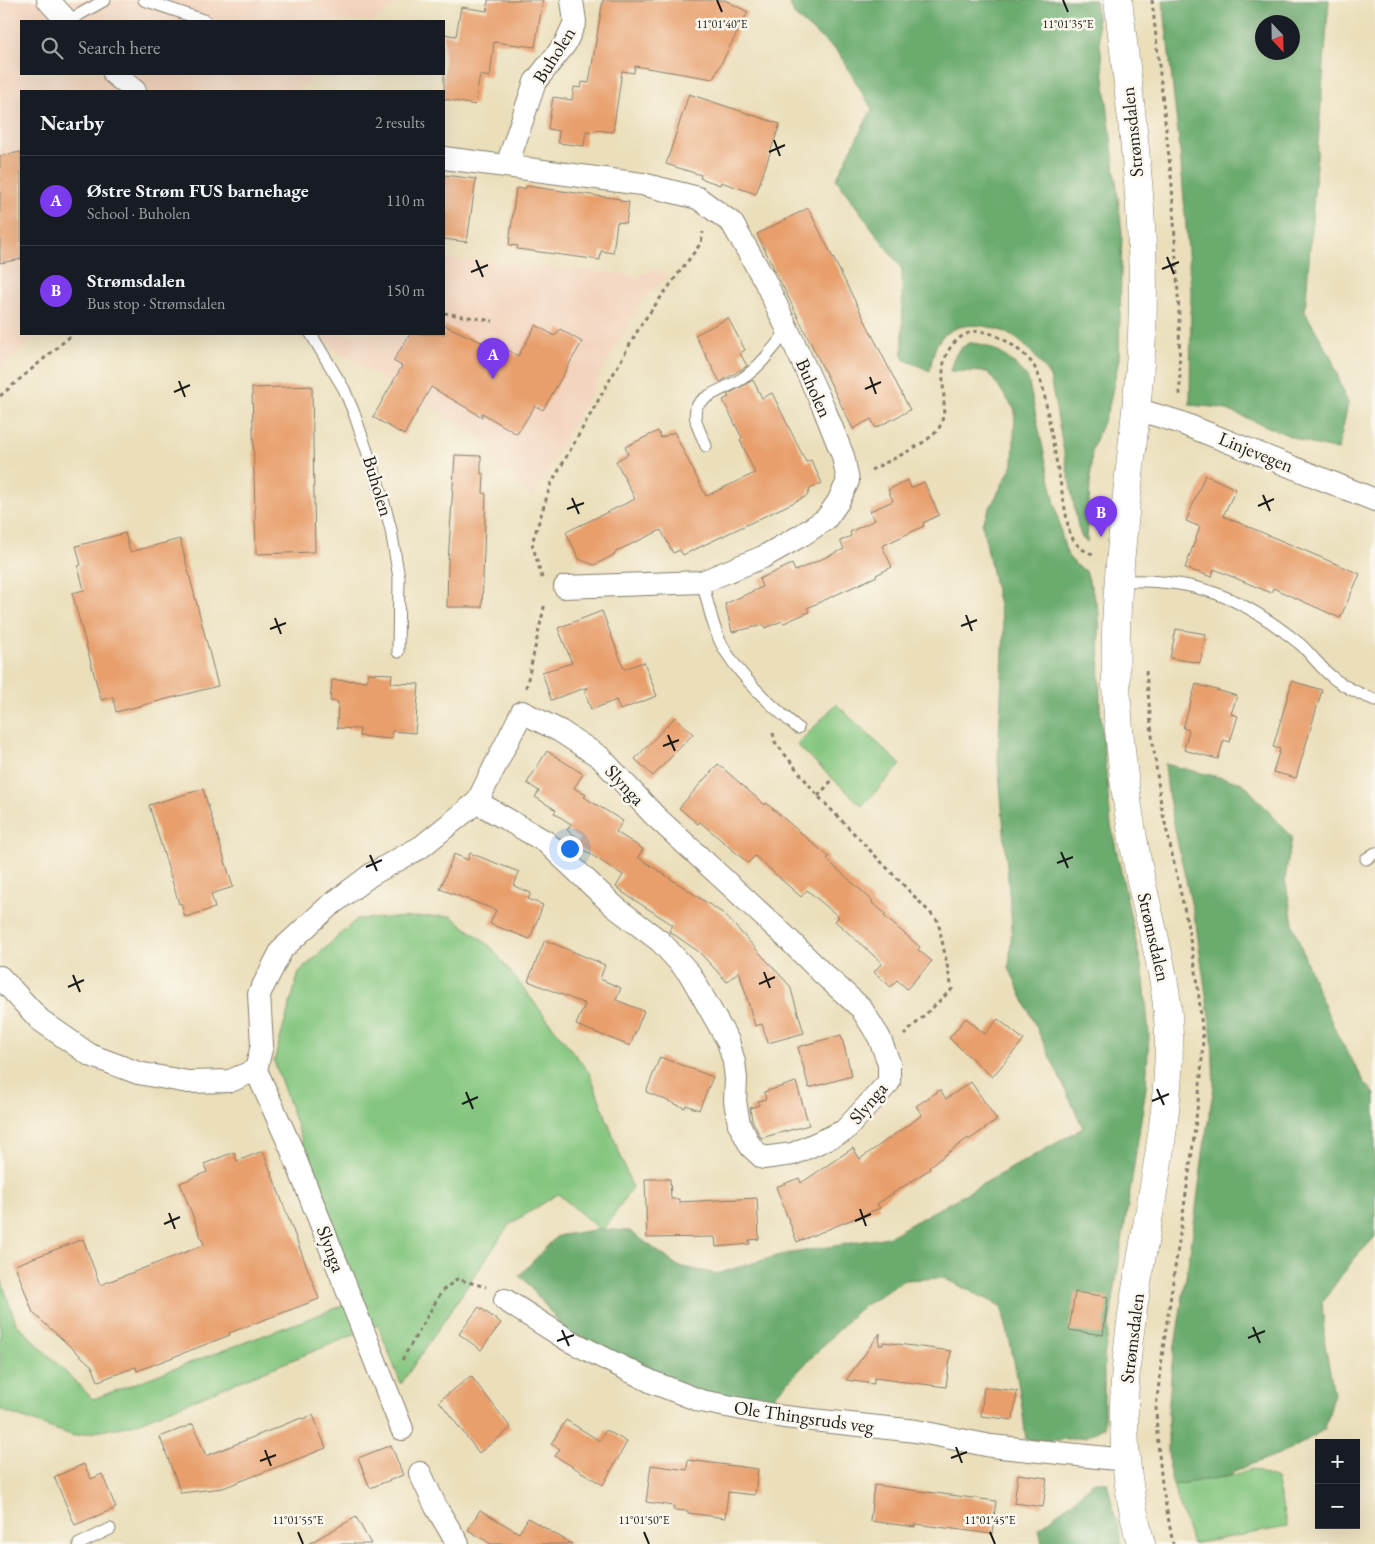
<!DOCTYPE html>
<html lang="en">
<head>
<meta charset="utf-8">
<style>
	:root { --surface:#171b24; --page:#242831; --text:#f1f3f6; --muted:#9ea1a6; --line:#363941; --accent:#7c3aed }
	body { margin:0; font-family:"EB Garamond",serif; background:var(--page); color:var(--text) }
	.controls { position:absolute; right:15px; bottom:15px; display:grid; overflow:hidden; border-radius:0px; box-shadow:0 5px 20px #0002 }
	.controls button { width:45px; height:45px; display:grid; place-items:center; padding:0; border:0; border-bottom:1px solid var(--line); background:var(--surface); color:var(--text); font:25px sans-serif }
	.compass { position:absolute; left:1255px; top:15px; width:45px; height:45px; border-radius:50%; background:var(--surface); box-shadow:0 5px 20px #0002; rotate:158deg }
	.you { position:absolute; left:569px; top:848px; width:18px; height:18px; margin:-12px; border:4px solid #fff; border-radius:50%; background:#1a73e8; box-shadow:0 0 0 8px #1a73e833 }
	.badge { display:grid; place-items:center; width:32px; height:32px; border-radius:50%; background:var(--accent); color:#fff; font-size:16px; font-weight:700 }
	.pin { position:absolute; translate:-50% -41px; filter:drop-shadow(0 1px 2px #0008) }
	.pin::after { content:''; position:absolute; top:26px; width:18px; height:15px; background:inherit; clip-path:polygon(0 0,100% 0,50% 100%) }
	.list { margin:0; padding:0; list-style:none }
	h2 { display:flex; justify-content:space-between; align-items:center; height:65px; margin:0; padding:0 20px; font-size:21px }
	h2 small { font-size:16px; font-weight:400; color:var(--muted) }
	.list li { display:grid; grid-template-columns:32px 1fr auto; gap:15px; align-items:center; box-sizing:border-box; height:90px; padding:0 20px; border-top:1px solid var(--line) }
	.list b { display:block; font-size:19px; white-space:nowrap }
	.list p { margin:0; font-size:16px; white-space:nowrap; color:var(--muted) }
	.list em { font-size:16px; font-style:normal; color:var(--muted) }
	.icon { flex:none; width:28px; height:28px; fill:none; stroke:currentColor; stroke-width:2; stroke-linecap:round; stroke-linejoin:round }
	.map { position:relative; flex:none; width:1375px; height:1544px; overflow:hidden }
	.search { position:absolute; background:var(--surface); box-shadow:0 5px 20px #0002; left:20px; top:20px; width:425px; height:55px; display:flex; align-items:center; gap:12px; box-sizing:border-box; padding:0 18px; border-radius:0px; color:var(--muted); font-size:19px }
	.panel { position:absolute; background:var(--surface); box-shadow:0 5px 20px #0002; left:20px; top:90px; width:425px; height:245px; border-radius:0px }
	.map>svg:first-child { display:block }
	.built { fill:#f3d4be }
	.green { fill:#84c67f; stroke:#50714e }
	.forest { fill:#6bab6e; stroke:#446445; fill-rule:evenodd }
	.building { fill:#e89f6c }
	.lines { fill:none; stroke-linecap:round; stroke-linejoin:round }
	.service-casing { stroke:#847e6c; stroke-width:13 }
	.minor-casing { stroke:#847e6c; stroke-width:24 }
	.secondary-casing { stroke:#847e6c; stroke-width:29 }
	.path { stroke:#847e6c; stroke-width:3; stroke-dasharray:4 4; stroke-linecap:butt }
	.service { stroke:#fff; stroke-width:11 }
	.minor { stroke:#fff; stroke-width:22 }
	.secondary { stroke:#fff; stroke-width:28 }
	.ticks { fill:none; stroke:#1c1c1c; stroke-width:2 }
	.labels { text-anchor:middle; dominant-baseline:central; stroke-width:5; stroke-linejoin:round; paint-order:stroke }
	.street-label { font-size:19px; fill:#1c1c1c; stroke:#fbf7ec }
	.ticks-label { font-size:12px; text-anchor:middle; fill:#1c1c1c; stroke:#fbf7ec; stroke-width:5; stroke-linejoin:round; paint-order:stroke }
</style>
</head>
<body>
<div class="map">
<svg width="1375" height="1544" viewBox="0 0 1375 1544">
	<rect width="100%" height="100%" fill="#fbf7ec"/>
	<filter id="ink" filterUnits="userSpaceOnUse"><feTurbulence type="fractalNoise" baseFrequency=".02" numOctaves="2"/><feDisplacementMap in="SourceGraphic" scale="10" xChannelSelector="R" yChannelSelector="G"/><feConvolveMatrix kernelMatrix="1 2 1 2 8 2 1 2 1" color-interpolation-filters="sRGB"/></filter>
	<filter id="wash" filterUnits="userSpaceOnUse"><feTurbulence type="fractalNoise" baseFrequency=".0096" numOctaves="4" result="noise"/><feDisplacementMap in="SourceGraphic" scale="20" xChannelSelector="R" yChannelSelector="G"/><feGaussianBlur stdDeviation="1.12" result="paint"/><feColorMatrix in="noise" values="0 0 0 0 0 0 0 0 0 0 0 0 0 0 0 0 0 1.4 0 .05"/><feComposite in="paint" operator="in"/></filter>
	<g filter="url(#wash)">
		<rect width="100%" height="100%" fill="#ebdfbb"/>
		<!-- built -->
		<path class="built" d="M0,0H401L376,21H21V74H316L296,91H21V334H38L0,369Z
			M444,258L637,275L656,270L667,277L640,303L532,498L492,458L490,443L327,345L321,334H444Z"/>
		<!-- green -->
		<path class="green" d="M836,704L901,765L862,806L797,745Z
			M451,916L491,947L590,1074L632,1187L603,1232L558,1194L509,1225L401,1384L378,1325L132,1425L74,1436L0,1410V1276L16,1323L93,1399L358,1300L274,1061L299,972L357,919Z
			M1252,1469L1276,1479L1287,1527L1192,1544L1173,1485L1230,1476Z"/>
		<!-- forest -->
		<path class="forest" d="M788,0H1095L1122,232L1119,359L1109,407L1092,449L1087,542L1082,538L1078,527L1050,377C1041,363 1030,349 1017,339C998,326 964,318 944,335C934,344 932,359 930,371L903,359L902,269L836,179L872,109L838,52L795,16Z
			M1163,0H1329L1305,312L1331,357L1348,404L1338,450L1307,443L1222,408L1190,405L1191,290L1180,151ZM1292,22V52H1262V22Z
			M969,343C993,343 1014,361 1028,379L1063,541L1068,556L1076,565L1086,571L1099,612L1100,708L1111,825L1144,979L1149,1035L1146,1088L1104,1358V1427L1086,1437L1049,1441L1026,1440C1021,1394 1013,1350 1001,1306L943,1278L904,1280L858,1310L771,1399L715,1402L565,1330L524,1279L519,1276L557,1236L599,1229L630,1231L678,1266L716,1274L780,1255L888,1237L1083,1128L1009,968L1012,927L998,760L1004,630L982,523L1013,464L1015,410L988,372L950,371C953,357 956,350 969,343Z
			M1165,764L1243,783L1292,837L1285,879L1294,928L1316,987L1338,1036L1365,1083L1375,1094V1237L1354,1259L1322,1302L1325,1345L1334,1394L1325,1429L1292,1449L1234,1471L1230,1476L1173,1485L1169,1469L1168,1448V1413L1172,1365L1192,1239L1204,1146L1214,1086L1212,1037L1196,925L1179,849L1168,794Z
			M1094,1482H1107L1122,1544H1042L1039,1528L1074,1500Z"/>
		<g id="blocks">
			<!-- building -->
			<path class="building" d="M488,0H543L535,47L494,42L490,77L480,75L475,105L444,99V34L456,36L461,7L487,11Z
				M603,0H725L748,12L713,79L635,66L634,73L622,71L613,132L595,130V132L586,131L584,146L558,143L559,131L548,129L553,97L572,100L574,87L581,88L582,82L589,83Z
				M689,94L780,124L756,194L721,182L720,185L700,178L701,175L666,164Z
				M21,152V259L0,263V156Z
				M444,175L476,179L467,242L444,239Z
				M526,186L620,199V201L629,202L626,223L617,222L613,253L601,251L600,260L517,249L518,246L509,245L516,188L525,189Z
				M808,208L910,410L876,428L871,419L853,429L757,234Z
				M728,318L745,350L740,353L747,366L720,382L695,335Z
				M444,325L488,345L492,340L518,356L536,325L555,336L560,329L582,342L543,410L535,406L517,434L482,413V417L431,387L404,435L373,417L402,366L393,361L410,334H444Z
				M753,380L762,398L772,393L806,462L811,460L822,483L810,489L807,496L683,555L680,550L673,553L661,530L617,551L614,555L594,565L579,559L566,532L635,499L616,461L628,454L625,447L658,431L661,438L674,432L706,496L755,473L740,440L742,438L723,400L729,397L727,395Z
				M312,386L315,552L256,554L252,388Z
				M455,455L481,456V474H484L483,493L486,494L482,607H447L448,562Z
				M1205,475L1236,489L1223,516L1360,574L1340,618L1273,588L1271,593L1214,569L1212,577L1185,568L1200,527L1186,521Z
				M908,480L911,488L924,482L939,515L923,523L924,526L882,546L892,567L876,575L877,576L807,608L809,612L784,623L782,621L765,628L764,625L732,632L725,604L762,587L759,579L792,564L795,571L844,549L840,541L851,536L850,532L875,520L870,511L893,501L888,490Z
				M125,533L130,552L180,539L218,686L116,712L113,697L101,700L72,593L84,590L78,566L81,565L76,546Z
				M602,611L624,669L644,662L657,696L620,710L616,700L591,710L585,692L588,687L551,700L542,672L572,663L558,628Z
				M1176,629L1206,634L1200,663L1170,658Z
				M368,673L392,674L391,683L419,684L415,733L392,731L391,739L359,736L360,729L337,728L338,702L330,701L332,680L367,681Z
				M1292,681L1322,690L1296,778L1273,772L1280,749L1273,747Z
				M1196,684L1237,696L1231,714L1238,716L1230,742L1224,740L1218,759L1184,750L1189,730L1183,728Z
				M675,717L693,734L653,776L635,759Z
				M547,751L583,774L574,788L586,795L584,797L623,821L616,832L643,849L638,857L724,914L790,986L804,1033L768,1043L762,1024L755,1026L739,971L727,982L699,952L669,931L673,925L622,892L623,891L616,887L623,875L576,845L580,839L567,830L571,824L554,813L556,810L535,797L539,791L527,783Z
				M718,764L765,805L766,803L829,857L827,860L873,901L872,903L886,914L884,916L920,947L918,950L932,961L907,989L897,980L891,987L874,972L882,963L835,921L839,917L807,890L801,897L755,856L748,863L700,822L698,824L679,808Z
				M203,789L233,887L211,894L215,908L185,917L181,903L179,904L149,805Z
				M470,853L519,872L514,886L531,893L528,899L543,905L530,939L490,924L496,910L440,889L454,854L468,860Z
				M545,940L605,965L600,979L621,988L616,1000L644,1011L630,1046L576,1025L585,1004L528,981Z
				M966,1018L985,1034L998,1019L1024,1040L992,1077L949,1038Z
				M841,1035L852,1076L809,1088L798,1047Z
				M660,1057L713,1077L699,1110L686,1105L685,1108L646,1092Z
				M796,1082L809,1125L761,1138L752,1120L750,1108L759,1105L758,1101L766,1099L764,1092Z
				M971,1082L997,1120L969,1140L968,1138L929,1167L930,1169L877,1204L880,1208L797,1242L776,1187L799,1178L801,1183L853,1148L860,1159L922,1115L916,1106L940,1090L946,1099Z
				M263,1151L319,1299L229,1333L230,1335L137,1371L136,1367L98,1381L92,1366L33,1313L15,1265L83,1239L100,1285L204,1245L180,1183L207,1172L204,1164L234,1152L237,1161Z
				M645,1179H670L671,1199H679V1202L757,1198L759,1239L749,1240L750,1244L716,1247L715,1237L647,1238Z
				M1075,1292L1108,1297L1103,1335L1069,1330Z
				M479,1307L501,1323L481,1350L459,1334Z
				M880,1333L879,1345H883V1342L951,1351L946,1387L874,1378V1384L846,1380Z
				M471,1376L511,1428L479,1453L439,1401Z
				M984,1387L1017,1391L1013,1420L981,1416Z
				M313,1415L326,1448L223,1488L181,1493L160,1437L193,1424L206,1456L301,1418L302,1419Z
				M566,1420L600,1441L606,1430L627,1442L603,1485L555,1456L560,1449L551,1444Z
				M391,1445L403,1475L370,1488L358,1458Z
				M688,1460L758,1469L755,1495L728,1492L725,1518L688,1513V1511L673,1510L674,1506L646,1502L651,1465L687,1470Z
				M84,1464L91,1479L102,1474L116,1508L75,1525L54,1477Z
				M1018,1474L1047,1478L1043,1507L1014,1503Z
				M874,1485L996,1501L992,1534L915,1524V1527L870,1521Z
				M480,1510L519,1533L528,1518L572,1544H491L468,1530Z
				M356,1517L371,1544H308Z"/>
		</g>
	</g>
	<g filter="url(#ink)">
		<use href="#blocks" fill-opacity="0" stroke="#847e6c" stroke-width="1"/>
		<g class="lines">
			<!-- service casing -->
			<g class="service-casing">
				<path id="service" d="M144,0L206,21
					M68,21L105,0
					M311,334L344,389L354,413L382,495L391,530L399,578L398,652
					M706,446C702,435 691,418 697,406C703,395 732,386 743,378C761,366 774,347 788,330
					M1118,581C1195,578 1241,596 1300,644C1311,654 1320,667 1332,677C1344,687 1360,694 1375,700
					M702,582C709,605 713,632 726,652C746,683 771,705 798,728
					M1366,859L1375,853
					M79,1544L110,1529"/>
			</g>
			<!-- minor casing -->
			<g class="minor-casing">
				<path id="minor" d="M48,0L67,21
					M114,74L135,91
					M444,158L642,184L698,198L732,223L765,281L823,406L843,456L848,481L838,502L826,519L802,535L763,557L702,582L565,587
					M507,165L535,82L565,44L575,22L572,0
					M1136,409L1179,422L1375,500
					M0,977L40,1020L90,1055L138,1073L188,1082L230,1081L256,1070L262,1045L259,994L282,949L328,907L372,874L421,847L477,802L522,712L560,731L600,757L654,815L783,934L821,972L861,1008L879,1037L889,1063V1082L844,1131L793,1154L763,1158L751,1147L739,1124L735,1101L736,1079L734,1062L728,1041L690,974L661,942L615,907L546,842L477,802
					M256,1070L291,1148L402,1429
					M505,1300L568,1340L652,1382L701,1401L784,1417L916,1431L991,1446L1126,1460
					M420,1473L436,1507L458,1544"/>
			</g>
			<!-- secondary casing -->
			<g class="secondary-casing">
				<path id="secondary" d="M1118,0C1131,111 1147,223 1142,335C1136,452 1112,568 1116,685C1119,748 1127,810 1139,871C1151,929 1169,981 1169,1040C1169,1163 1127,1282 1124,1405C1123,1452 1129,1499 1141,1544"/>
			</g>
			<!-- path -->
			<path class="path" d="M1152,0L1172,185L1179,313L1180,396
				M444,313L493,321
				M0,396L73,334
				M871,470C888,461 930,443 939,428C953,402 931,368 954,343C973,323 993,332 1012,345C1019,350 1027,356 1032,363C1037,370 1040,379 1043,387L1069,531C1074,543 1080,550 1093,554
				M542,578L532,543L551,484L642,323L701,243L703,232
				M1146,671L1152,735L1161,805L1185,912L1197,977L1203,1039L1201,1076L1192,1153L1163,1349L1156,1408L1157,1433L1162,1484L1173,1544
				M526,688L545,603
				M773,733L775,742L818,796L938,921L952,989L904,1035
				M818,796L833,779
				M402,1360L442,1291L457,1279L486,1287"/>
			<!-- service -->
			<use href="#service" class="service"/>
			<!-- minor -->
			<use href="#minor" class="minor"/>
			<!-- secondary -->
			<use href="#secondary" class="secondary"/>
		</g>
	</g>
	<!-- ticks -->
	<path class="ticks" d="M717,0L722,12M1063,0L1068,12M774,140L780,156M769,152L785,145M1167,257L1174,274M476,260L483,277M1162,269L1179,262M471,272L488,265M870,377L876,394M179,381L185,397M865,389L881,382M174,392L190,385M1263,495L1270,511M572,498L579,514M1258,506L1274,499M567,509L584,503M966,615L972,631M275,618L281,634M961,626L977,620M270,629L286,623M668,735L675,751M663,746L679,740M1061,852L1068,868M370,855L377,871M1057,863L1073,857M366,867L382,860M764,972L770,988M73,975L80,992M759,984L775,977M68,987L84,980M1157,1089L1164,1105M466,1092L473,1109M1152,1101L1169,1094M462,1104L478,1097M860,1209L866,1226M169,1213L175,1229M855,1221L871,1214M164,1224L180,1217M1253,1327L1260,1343M562,1330L569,1346M1248,1338L1265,1331M557,1341L574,1335M956,1447L962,1463M265,1450L271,1466M951,1458L967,1452M260,1461L276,1455M298,1532L303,1544M644,1532L649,1544M990,1532L995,1544"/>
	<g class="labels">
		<!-- street labels -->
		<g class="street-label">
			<text transform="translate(554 55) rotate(-58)">Buholen</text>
			<text transform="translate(1132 132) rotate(-96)">Strømsdalen</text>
			<text transform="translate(814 388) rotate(66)">Buholen</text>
			<text transform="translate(1256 452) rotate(22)">Linjevegen</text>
			<text transform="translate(378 486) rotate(73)">Buholen</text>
			<text transform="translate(625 785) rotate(47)">Slynga</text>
			<text transform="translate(1154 937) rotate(77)">Strømsdalen</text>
			<text transform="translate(868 1103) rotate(-50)">Slynga</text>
			<text transform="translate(331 1249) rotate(69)">Slynga</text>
			<text transform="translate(1132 1338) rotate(-83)">Strømsdalen</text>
			<text transform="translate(804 1417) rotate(8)">Ole Thingsruds veg</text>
		</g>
	</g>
	<g class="ticks-label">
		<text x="1068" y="28">11°01'35"E</text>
		<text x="722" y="28">11°01'40"E</text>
		<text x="298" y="1524">11°01'55"E</text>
		<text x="644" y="1524">11°01'50"E</text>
		<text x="990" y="1524">11°01'45"E</text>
	</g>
</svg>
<div class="controls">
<button>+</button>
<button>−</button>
</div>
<svg class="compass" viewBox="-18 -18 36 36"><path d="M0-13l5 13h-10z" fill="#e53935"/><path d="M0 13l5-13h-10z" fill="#9ea1a6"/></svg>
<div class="you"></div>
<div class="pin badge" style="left:493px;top:379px">A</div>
<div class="pin badge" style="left:1101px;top:537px">B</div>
<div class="search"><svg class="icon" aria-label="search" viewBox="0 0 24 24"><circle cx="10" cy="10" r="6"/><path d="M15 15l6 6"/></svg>Search here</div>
<section class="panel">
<h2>Nearby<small>2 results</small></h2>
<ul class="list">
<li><span class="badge">A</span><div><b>Østre Strøm FUS barnehage</b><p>School · Buholen</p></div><em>110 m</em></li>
<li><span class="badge">B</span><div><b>Strømsdalen</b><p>Bus stop · Strømsdalen</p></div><em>150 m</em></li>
</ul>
</section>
</div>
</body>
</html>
